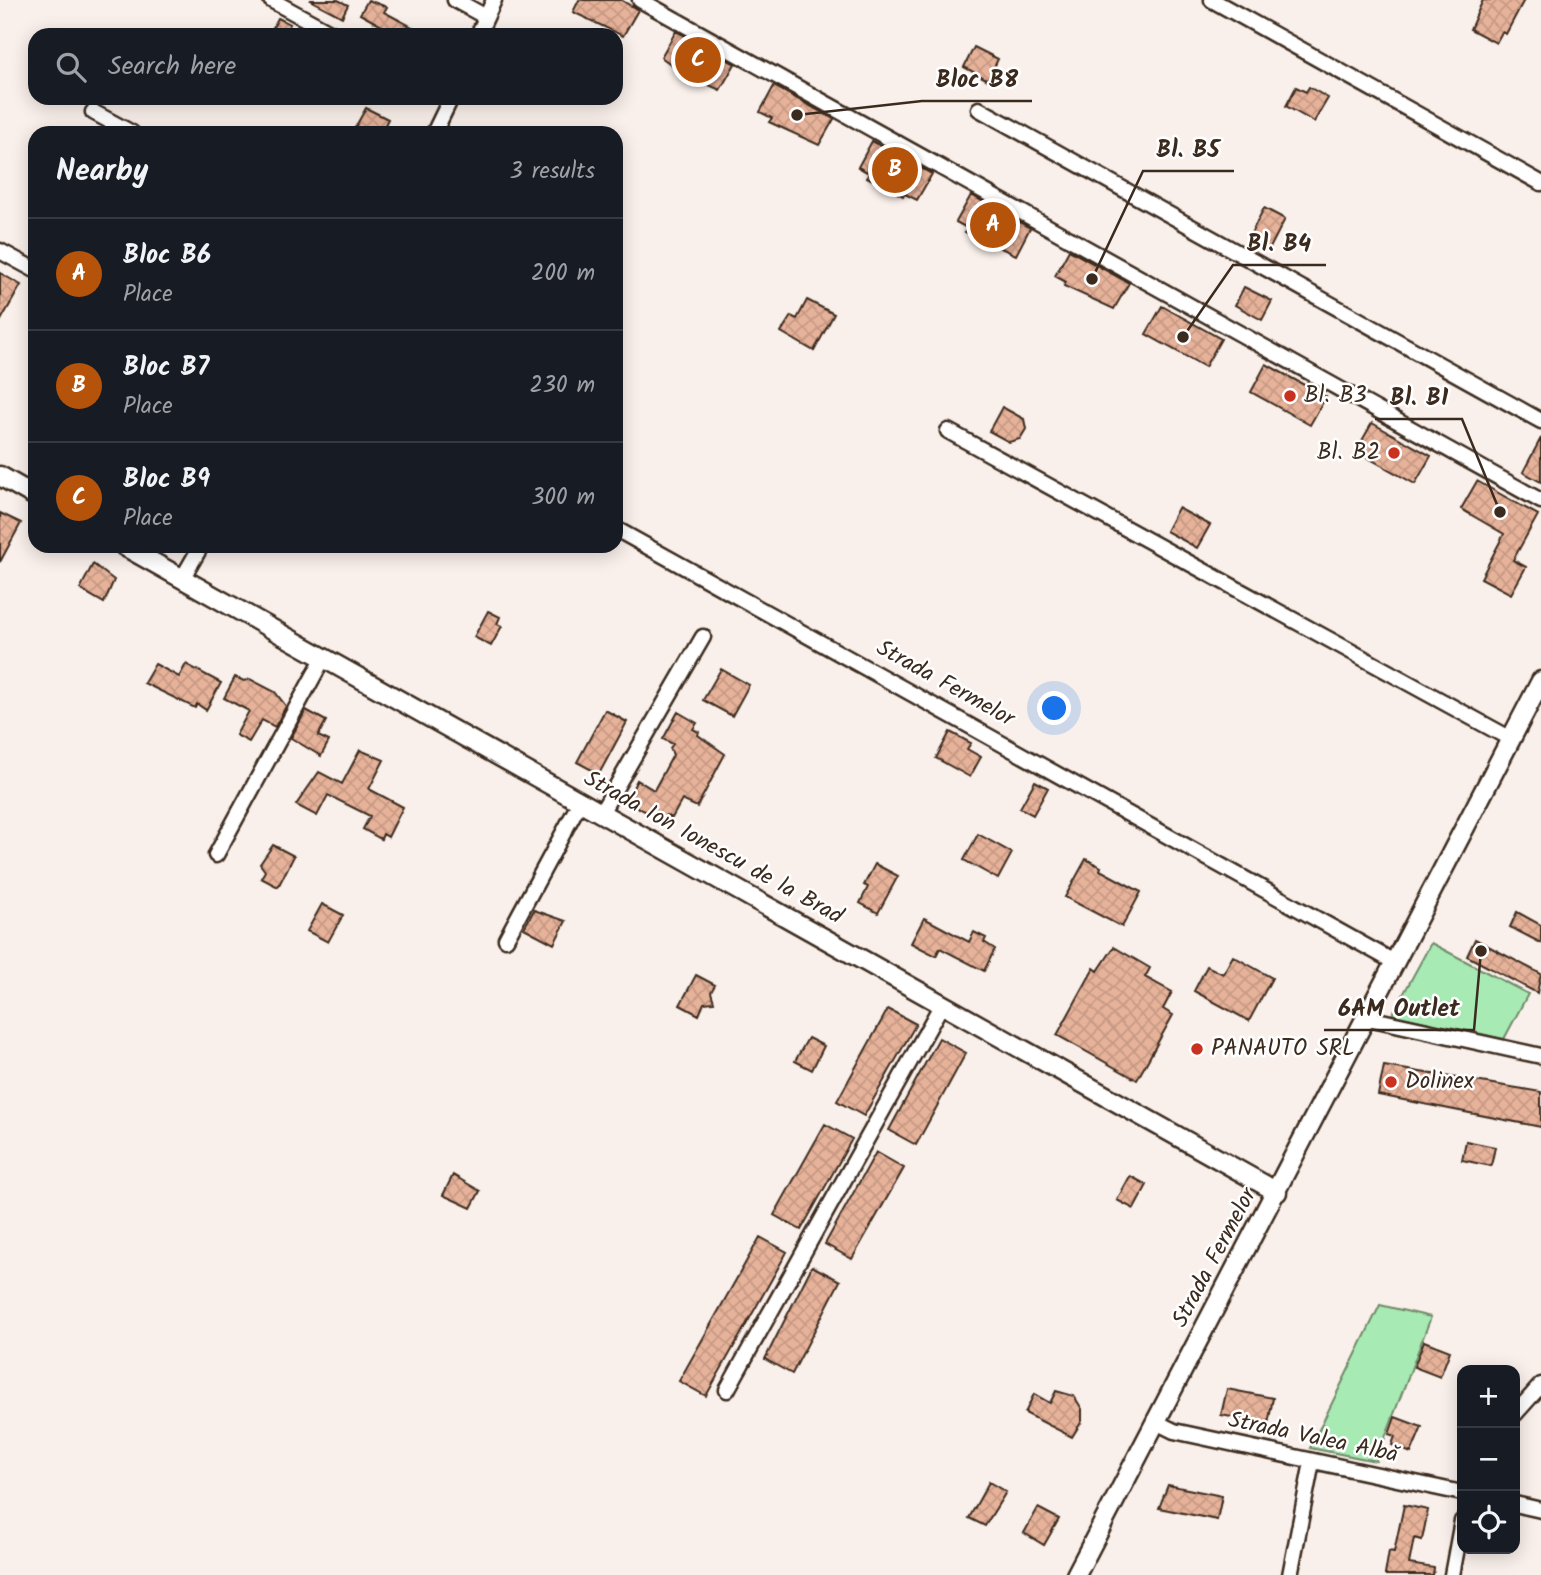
<!DOCTYPE html>
<html lang="en">
<head>
<meta charset="utf-8">
<style>
	:root { --surface:#171b24; --page:#242831; --text:#f1f3f6; --muted:#9ea1a6; --line:#363941; --accent:#b45309 }
	body { margin:0; font-family:Kalam,sans-serif; background:var(--page); color:var(--text) }
	.controls { position:absolute; right:21px; bottom:21px; display:grid; overflow:hidden; border-radius:14px; box-shadow:0 4px 18px #0003 }
	.controls button { width:63px; height:63px; display:grid; place-items:center; padding:0; border:0; border-bottom:2px solid var(--line); background:var(--surface); color:var(--text); font:35px sans-serif }
	.you { position:absolute; left:1055px; top:709px; width:24px; height:24px; margin:-18px; border:5px solid #fff; border-radius:50%; background:#1a73e8; box-shadow:0 0 0 10px #1a73e833 }
	.badge { display:grid; place-items:center; width:46px; height:46px; border-radius:50%; background:var(--accent); color:#fff; font-size:23px; font-weight:700 }
	.pin { position:absolute; translate:-50% -50%; border:4px solid #fff; box-shadow:0 2px 7px #0006 }
	.list { margin:0; padding:0; list-style:none }
	h2 { display:flex; justify-content:space-between; align-items:center; height:91px; margin:0; padding:0 28px; font-size:30px }
	h2 small { font-size:23px; font-weight:400; color:var(--muted) }
	.list li { display:grid; grid-template-columns:46px 1fr auto; gap:21px; align-items:center; box-sizing:border-box; height:112px; padding:0 28px; border-top:2px solid var(--line) }
	.list b { display:block; font-size:26px; white-space:nowrap }
	.list p { margin:0; font-size:23px; white-space:nowrap; color:var(--muted) }
	.list em { font-size:23px; font-style:normal; color:var(--muted) }
	.icon { flex:none; width:38px; height:38px; fill:none; stroke:currentColor; stroke-width:2; stroke-linecap:round; stroke-linejoin:round }
	.map { position:relative; flex:none; width:1541px; height:1575px; overflow:hidden }
	.search { position:absolute; background:var(--surface); box-shadow:0 4px 18px #0003; left:28px; top:28px; width:595px; height:77px; display:flex; align-items:center; gap:18px; box-sizing:border-box; padding:0 24px; border-radius:21px; color:var(--muted); font-size:26px }
	.panel { position:absolute; background:var(--surface); box-shadow:0 4px 18px #0003; left:28px; top:126px; width:595px; height:427px; border-radius:21px }
	.map>svg:first-child { display:block }
	.green { fill:#a7eab4; stroke:#718a69; stroke-width:2 }
	.building { fill:url(#building-cross-hatch); stroke:#3b2a1e; stroke-width:2 }
	.lines { fill:none; stroke-linecap:round; stroke-linejoin:round }
	.minor-casing { stroke:#3b2a1e; stroke-width:19 }
	.tertiary-casing { stroke:#3b2a1e; stroke-width:23 }
	.minor { stroke:#fff; stroke-width:14 }
	.tertiary { stroke:#fff; stroke-width:18 }
	.poi-dot { fill:#c8321e; stroke:#fff; stroke-width:2.5 }
	.labels { text-anchor:middle; dominant-baseline:central; stroke-width:5; stroke-linejoin:round; paint-order:stroke }
	.poi-label { font-size:23px; fill:#3b2a1e; stroke:#fff; text-anchor:start }
	.street-label { font-size:23px; fill:#3b2a1e; stroke:#fff }
	.leader { fill:none; stroke:#3b2a1e; stroke-width:2.5 }
	.callout-dot { fill:#3b2a1e; stroke:#fff; stroke-width:2.5 }
	.callout-label { font-size:24px; text-anchor:middle; font-weight:bold; fill:#3b2a1e; stroke:#fff; stroke-width:5; stroke-linejoin:round; paint-order:stroke }
</style>
</head>
<body>
<div class="map">
<svg width="1541" height="1575" viewBox="0 0 1541 1575">
	<defs>
		<pattern id="building-cross-hatch" width="8" height="8" patternUnits="userSpaceOnUse" patternTransform="scale(1.75)"><rect width="8" height="8" fill="#e7b29a"/><path d="M0 0l8 8M0 8l8-8" fill="none" stroke="#c79984"/></pattern>
	</defs>
	<rect width="100%" height="100%" fill="#faf0eb"/>
	<filter id="ink" filterUnits="userSpaceOnUse"><feTurbulence type="fractalNoise" baseFrequency=".0143" numOctaves="2"/><feDisplacementMap in="SourceGraphic" scale="14" xChannelSelector="R" yChannelSelector="G"/><feConvolveMatrix kernelMatrix="1 2 1 2 8 2 1 2 1" color-interpolation-filters="sRGB"/></filter>
	<g filter="url(#ink)">
		<!-- green -->
		<path class="green" d="M1431,943L1528,994L1504,1039L1392,1015Z
			M1380,1305L1431,1317L1376,1461L1310,1448Z"/>
		<!-- building -->
		<path class="building" d="M310,0H338L348,5L342,17Z
			M368,0L387,7L384,12L427,35H398L360,14Z
			M579,0H621L638,10L623,36L573,12Z
			M1483,0H1524L1506,34L1502,32L1496,43L1470,29Z
			M278,18L290,24L285,35H269Z
			M676,31L735,64L720,90L684,74L661,57Z
			M974,47L998,59L988,80L964,67Z
			M774,86L834,119L819,145L769,122L772,118L760,112Z
			M1296,87L1306,92L1309,87L1328,98L1314,122L1286,106Z
			M366,108L388,119L381,133H352Z
			M872,141L932,174L917,200L905,194L903,196L867,177L869,173L858,167Z
			M971,195L1030,228L1016,255L965,232L967,228L956,222Z
			M1264,208L1285,219L1269,250L1248,239Z
			M1069,250L1129,283L1114,309L1064,286L1066,282L1055,276Z
			M0,273L21,285L0,322Z
			M1244,287L1272,301L1262,320L1235,305Z
			M807,300L834,314L814,351L781,332L791,316L797,319Z
			M1162,306L1221,339L1205,367L1146,334Z
			M1266,364L1326,397L1310,425L1251,392Z
			M1002,407L1024,419L1026,429L1020,439L1009,442L989,431Z
			M1372,423L1431,456L1415,484L1356,451Z
			M1541,438V482L1523,472Z
			M1477,481L1538,515L1513,560L1526,567L1511,594L1481,578L1504,534L1461,509Z
			M1178,508L1210,525L1197,548L1166,531Z
			M0,513L21,523L0,562Z
			M93,564L114,580L104,603L80,589Z
			M488,611L500,617L497,624L502,626L491,646L474,637Z
			M155,664L179,677L186,664L221,683L206,710L197,704L195,708L144,683Z
			M721,669L749,685L732,716L703,700Z
			M235,677L244,681L250,679L275,692L286,706L275,727L262,720L249,742L236,735L249,711L224,698Z
			M306,710L326,721L318,736L329,741L321,756L291,738Z
			M605,710L627,722L599,774L577,762Z
			M678,712L697,723L693,729L699,732L698,735L725,754L697,807L682,800L672,818L666,815L663,821L626,801L637,780L654,790L673,755L670,748L673,744L663,739Z
			M950,732L971,743L967,749L981,757L970,777L936,758Z
			M360,750L384,760L369,789L403,807L388,837L383,834L381,839L363,829L370,816L328,795L317,816L296,805L319,772L342,784Z
			M1035,781L1048,788L1033,815L1020,808Z
			M978,834L1012,853L998,879L964,860Z
			M273,845L294,856L278,887L261,878L265,871L260,864Z
			M1086,859L1101,867L1100,870L1141,892L1122,927L1065,897Z
			M875,864L898,876L878,913L860,903L868,887L864,885Z
			M322,904L343,915L328,942L307,931Z
			M534,910L566,921L554,944L524,928Z
			M1517,912L1541,925V943L1510,927Z
			M924,918L969,942L974,932L986,938L984,942L995,949L984,971L940,948L936,956L911,943Z
			M1475,939L1541,974L1537,993L1467,956Z
			M1114,947L1150,968L1145,977L1172,992L1163,1009L1173,1015L1137,1080L1057,1035L1094,968L1098,971Z
			M1233,956L1272,978L1249,1021L1194,991L1207,966L1223,974Z
			M696,975L715,985L711,992L714,1002L704,1003L699,1015L680,1005Z
			M888,1009L916,1024L864,1116L837,1101Z
			M808,1038L824,1046L812,1070L795,1061Z
			M939,1038L966,1053L916,1145L889,1130Z
			M1384,1066L1541,1092V1127L1378,1095Z
			M825,1124L852,1139L801,1230L774,1215Z
			M1466,1141L1495,1147L1491,1166L1462,1160Z
			M876,1152L904,1168L852,1259L825,1244Z
			M453,1175L480,1191L471,1208L443,1195Z
			M1130,1176L1147,1185L1134,1209L1117,1200Z
			M760,1237L787,1252L706,1396L679,1381Z
			M812,1266L840,1281L792,1374L765,1359Z
			M1424,1341L1450,1351L1440,1377L1414,1367Z
			M1227,1389L1273,1398L1268,1424L1221,1415Z
			M1056,1391L1074,1396L1082,1409V1421L1072,1437L1025,1413L1034,1394L1050,1403Z
			M1395,1417L1422,1427L1411,1453L1392,1445L1395,1436L1389,1434Z
			M989,1482L1006,1492L985,1526L969,1518Z
			M1168,1485L1222,1496L1217,1520L1159,1508Z
			M1404,1505L1428,1510L1422,1540L1414,1538L1409,1564L1434,1568L1433,1575H1385L1389,1551L1394,1552Z
			M1038,1508L1059,1519L1044,1545L1024,1533Z"/>
		<g class="lines">
			<!-- minor casing -->
			<g class="minor-casing">
				<path id="minor" d="M271,0L335,35
					M455,0L486,17
					M640,0L1541,501
					M1212,0L1541,183
					M478,35L494,0
					M979,109L1541,421
					M93,112L132,133
					M434,133L451,98
					M0,251L35,270
					M948,431L1511,739
					M616,529L1396,963
					M182,579L201,546
					M601,813L703,637
					M216,855L324,657
					M506,939L580,802
					M1368,1018L1541,1056
					M727,1390L942,1004
					M1515,1414L1541,1385
					M1156,1422L1174,1431L1462,1493
					M1515,1504L1541,1510
					M1290,1575L1312,1462
					M1452,1575L1462,1521"/>
			</g>
			<!-- tertiary casing -->
			<g class="tertiary-casing">
				<path id="tertiary" d="M0,476L35,496
					M124,546L1277,1192
					M1076,1575L1541,681"/>
			</g>
			<!-- minor -->
			<use href="#minor" class="minor"/>
			<!-- tertiary -->
			<use href="#tertiary" class="tertiary"/>
		</g>
	</g>
	<!-- markers -->
	<g class="poi-dot">
		<circle cx="1290" cy="396" r="7"/>
		<circle cx="1394" cy="453" r="7"/>
		<circle cx="1197" cy="1049" r="7"/>
		<circle cx="1391" cy="1082" r="7"/>
	</g>
	<g class="labels">
		<!-- poi labels -->
		<g class="poi-label">
			<text x="1304" y="396">Bl. B3</text>
			<text x="1380" y="453" text-anchor="end">Bl. B2</text>
			<text x="1211" y="1049">PANAUTO SRL</text>
			<text x="1405" y="1082">Dolinex</text>
		</g>
		<!-- street labels -->
		<g class="street-label">
			<text transform="translate(945 684) rotate(29)">Strada Fermelor</text>
			<text transform="translate(713 848) rotate(29)">Strada Ion Ionescu de la Brad</text>
			<text transform="translate(1215 1258) rotate(-62)">Strada Fermelor</text>
			<text transform="translate(1313 1438) rotate(12)">Strada Valea Albă</text>
		</g>
	</g>
	<!-- callouts -->
	<path class="leader" d="M797 115L922 101H1032M1092 279L1143 171H1234M1183 337L1233 265H1326M1500 512L1462 419H1375M1481 951L1474 1030H1324"/>
	<g class="callout-dot">
		<circle cx="797" cy="115" r="7"/>
		<circle cx="1092" cy="279" r="7"/>
		<circle cx="1183" cy="337" r="7"/>
		<circle cx="1500" cy="512" r="7"/>
		<circle cx="1481" cy="951" r="7"/>
	</g>
	<g class="callout-label">
		<text x="977" y="87">Bloc B8</text>
		<text x="1188" y="157">Bl. B5</text>
		<text x="1279" y="251">Bl. B4</text>
		<text x="1419" y="405">Bl. B1</text>
		<text x="1399" y="1016">6AM Outlet</text>
	</g>
</svg>
<div class="controls">
<button>+</button>
<button>−</button>
<button><svg class="icon" aria-label="locate" viewBox="0 0 24 24"><circle cx="12" cy="12" r="6"/><path d="M12 2v4M12 18v4M2 12h4M18 12h4"/></svg></button>
</div>
<div class="you"></div>
<div class="pin badge" style="left:993px;top:225px">A</div>
<div class="pin badge" style="left:895px;top:170px">B</div>
<div class="pin badge" style="left:698px;top:60px">C</div>
<div class="search"><svg class="icon" aria-label="search" viewBox="0 0 24 24"><circle cx="10" cy="10" r="6"/><path d="M15 15l6 6"/></svg>Search here</div>
<section class="panel">
<h2>Nearby<small>3 results</small></h2>
<ul class="list">
<li><span class="badge">A</span><div><b>Bloc B6</b><p>Place</p></div><em>200 m</em></li>
<li><span class="badge">B</span><div><b>Bloc B7</b><p>Place</p></div><em>230 m</em></li>
<li><span class="badge">C</span><div><b>Bloc B9</b><p>Place</p></div><em>300 m</em></li>
</ul>
</section>
</div>
</body>
</html>
